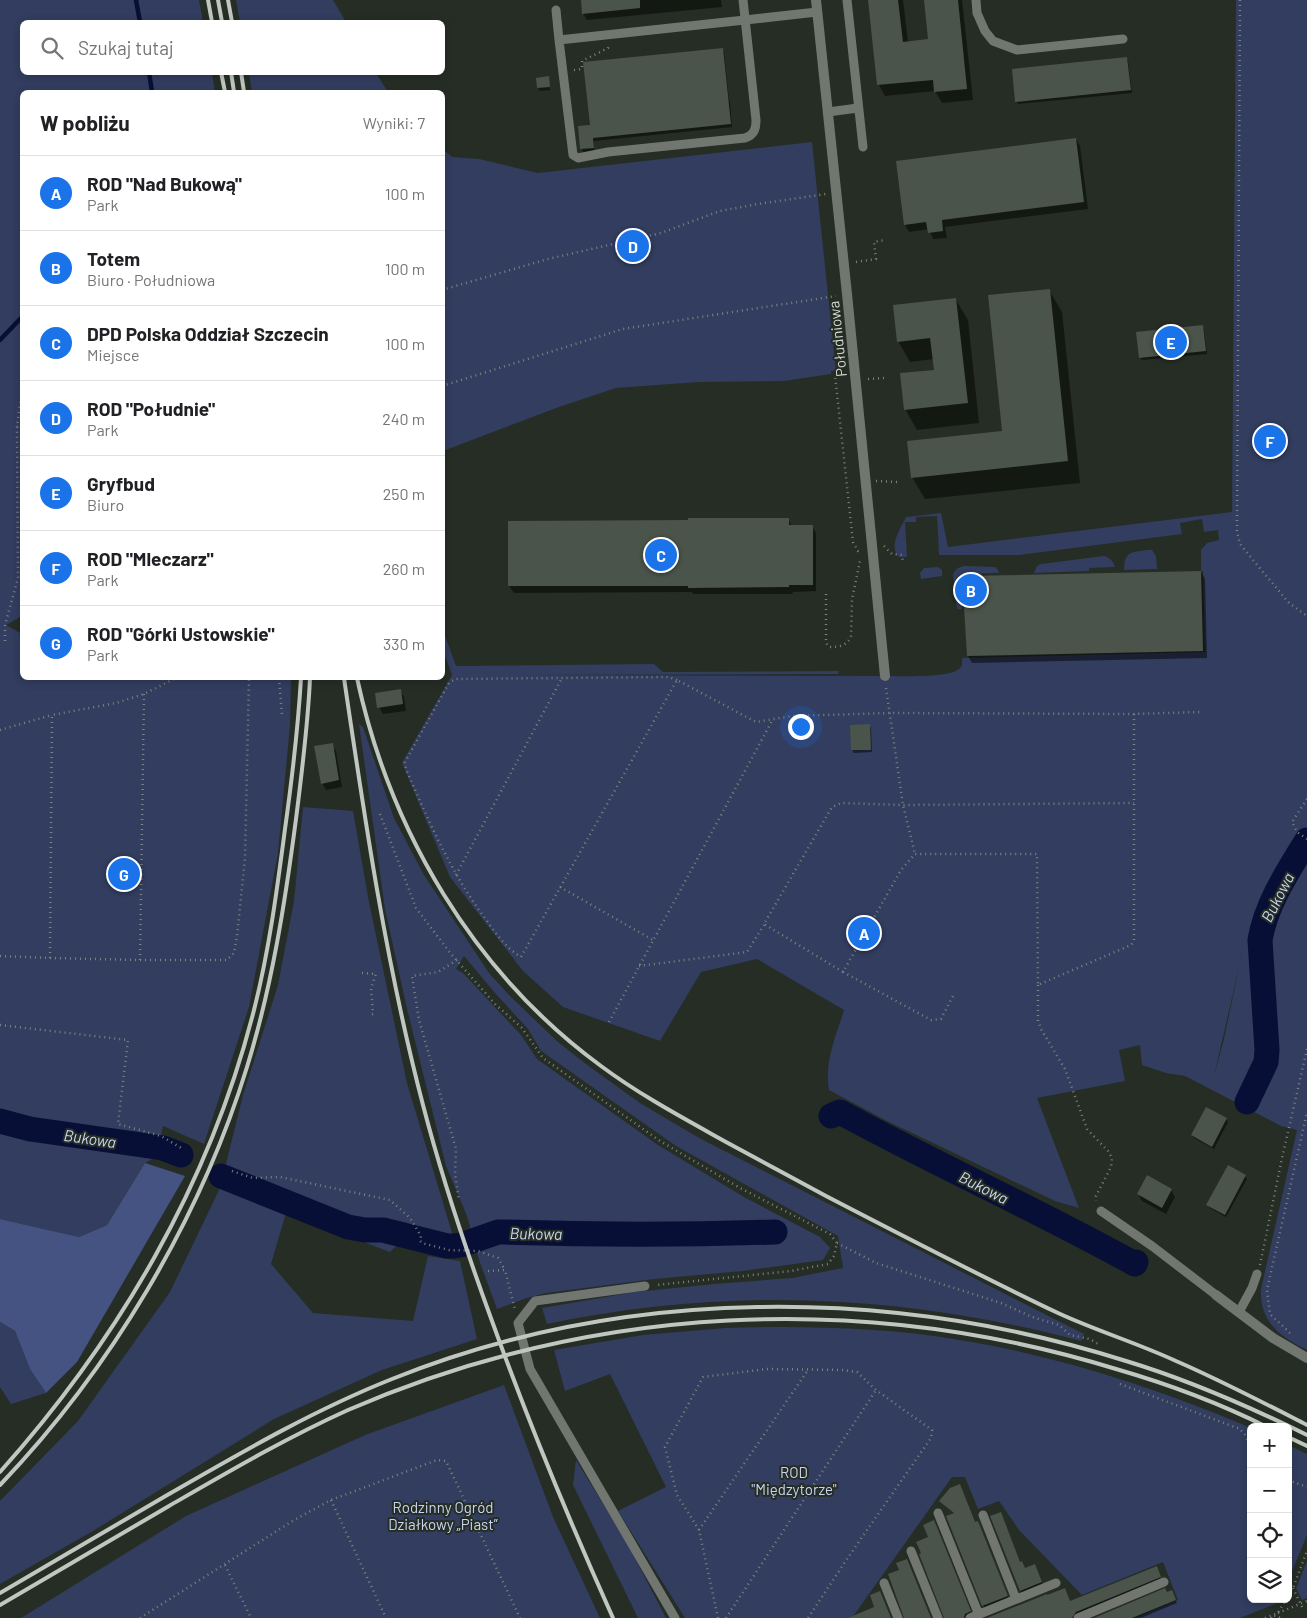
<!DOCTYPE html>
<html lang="pl">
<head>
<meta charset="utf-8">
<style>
	:root { --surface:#fff; --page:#f2f2f2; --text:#202124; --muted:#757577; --line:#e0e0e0; --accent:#1a73e8 }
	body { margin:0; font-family:Barlow,sans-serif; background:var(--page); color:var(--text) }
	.controls { position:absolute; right:15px; bottom:15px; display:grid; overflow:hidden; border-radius:8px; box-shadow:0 2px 8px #0003 }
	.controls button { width:45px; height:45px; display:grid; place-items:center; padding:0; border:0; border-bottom:1px solid var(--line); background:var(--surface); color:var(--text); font:25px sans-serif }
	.you { position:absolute; left:800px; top:726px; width:18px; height:18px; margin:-12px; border:4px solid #fff; border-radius:50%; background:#1a73e8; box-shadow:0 0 0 8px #1a73e833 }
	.badge { display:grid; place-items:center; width:32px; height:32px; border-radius:50%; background:var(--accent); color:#fff; font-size:16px; font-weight:700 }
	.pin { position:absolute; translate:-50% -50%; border:2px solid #fff; box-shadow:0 1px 5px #0006 }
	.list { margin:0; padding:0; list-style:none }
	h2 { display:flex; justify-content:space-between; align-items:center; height:65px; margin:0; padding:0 20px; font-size:21px }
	h2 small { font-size:16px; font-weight:400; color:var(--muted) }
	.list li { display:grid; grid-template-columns:32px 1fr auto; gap:15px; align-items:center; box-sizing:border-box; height:75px; padding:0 20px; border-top:1px solid var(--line) }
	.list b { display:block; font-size:19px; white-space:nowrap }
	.list p { margin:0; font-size:16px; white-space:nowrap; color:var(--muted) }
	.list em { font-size:16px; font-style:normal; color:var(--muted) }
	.icon { flex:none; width:28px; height:28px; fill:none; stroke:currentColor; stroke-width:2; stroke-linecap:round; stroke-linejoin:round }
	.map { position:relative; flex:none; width:1307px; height:1618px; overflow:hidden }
	.search { position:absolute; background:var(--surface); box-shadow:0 2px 8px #0003; left:20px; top:20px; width:425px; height:55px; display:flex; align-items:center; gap:12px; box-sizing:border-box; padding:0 18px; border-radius:8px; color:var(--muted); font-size:19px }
	.panel { position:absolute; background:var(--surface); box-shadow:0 2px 8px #0003; left:20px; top:90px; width:425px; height:590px; border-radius:8px }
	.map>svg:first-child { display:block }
	.green { fill:#323d5f; fill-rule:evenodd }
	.forest { fill:#445382 }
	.shadow { fill:#0007 }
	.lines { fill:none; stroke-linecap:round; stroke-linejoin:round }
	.stream { stroke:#080f37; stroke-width:4.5 }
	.river { stroke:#080f37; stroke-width:25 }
	.building { fill:#4a544a }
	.path { stroke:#7d847d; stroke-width:2.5; stroke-dasharray:1 4; stroke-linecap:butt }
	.lane { stroke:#717671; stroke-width:9 }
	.street { stroke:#717671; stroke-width:10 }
	.rail { stroke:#c0c6c0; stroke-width:4 }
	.labels { text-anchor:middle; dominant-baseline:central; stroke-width:4; stroke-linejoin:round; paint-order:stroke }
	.street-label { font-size:15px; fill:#d5dbd5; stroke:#252d25 }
	.park-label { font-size:15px; fill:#c8d3f1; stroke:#252d25 }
	.water-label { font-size:16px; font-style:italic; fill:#c9d4f2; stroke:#252d25 }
</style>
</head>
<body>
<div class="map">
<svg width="1307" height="1618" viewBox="0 0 1307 1618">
	<rect width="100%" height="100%" fill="#252d25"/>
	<!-- green -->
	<path class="green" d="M0,0H199L203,22H22V72L212,73L215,92H22V616L6,625L22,634V678H291L290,726L278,853L249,1007L204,1144L163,1126L156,1157L145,1163L107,1225L79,1237L0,1219Z
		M236,0H333L346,22H240Z
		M1236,0H1307V1350C1280,1337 1259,1321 1261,1289L1297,1130L1281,1126L1185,1076L1166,1073L1142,1065L1140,1045L1119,1050L1125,1081L1037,1098L1079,1208L1055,1201L887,1121L829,1090C824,1062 836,1036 844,1010L757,959L701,972L660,1041L563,1007L523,971L450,877L402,763L452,675L443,650V630L456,666L654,664L663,672L839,671L838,674L526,675L885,676C900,676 949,678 959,669C963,666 962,662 962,658L1205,652L1203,571H1201V550L1207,543L1219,540L1218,530L1204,532L1202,519L1180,523L1182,534L1019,555H939L937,516L916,517V522H905L907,557H899C888,546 900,530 906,517L941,513L948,547L1232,512ZM1242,953L1224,1039L1214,1076L1242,954Z
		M249,73H376L388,92H252Z
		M812,142L836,371H831V374L784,381L699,382L616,388L559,407L443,451V149L452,157L479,159L538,173Z
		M1148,550H1152L1156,556L1157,569L1124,570C1124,551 1132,552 1148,550Z
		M1104,556C1110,558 1113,560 1115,567L1089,568V571L1034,573L1037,566L1041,564Z
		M967,566L995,567L998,570L999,573L961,574L962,609H957L953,575C956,568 960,566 967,566Z
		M938,567L942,570V576L921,579L920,573L924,568Z
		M359,724L363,727L394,818L424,875L489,973L511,997L558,1042L586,1064L640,1103L701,1139L1084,1334L1081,1341C902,1294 728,1286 547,1324L542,1308L635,1292L714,1284L792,1278L843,1268L838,1236L676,1146L541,1051L528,1029L495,993L464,956L456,969L463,973L521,1035L537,1059L658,1145L744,1197L820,1237L830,1248L823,1260L743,1271L654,1279L546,1293L527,1298L497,1309L479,1260L467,1216L446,1166L407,1009L385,909Z
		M303,807L353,811L369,902L407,1083L453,1236L407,1235L390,1252L286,1213L271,1264L313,1313L413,1321L428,1256L460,1261L477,1339L382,1370L274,1419L93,1531L0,1584V1501L78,1421L170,1292L220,1188L243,1095L278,985L294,901Z
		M0,1322L15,1331L30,1369L46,1393L11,1404L0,1387Z
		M763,1327C820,1327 877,1328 934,1336C1043,1351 1149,1385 1251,1428V1599H1281L1280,1602L1240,1618H1135L1178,1600L1163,1562L1082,1595L1019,1530L999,1501L978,1509L965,1477H952L852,1618H685L618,1511L666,1487L610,1374L565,1391L554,1350L643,1335L725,1328Z
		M504,1385L553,1517L600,1618H21L186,1516L365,1435Z
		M1288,1445L1307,1454V1535L1288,1581Z
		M576,1460L626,1541L666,1618H638L573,1485Z
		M1307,1561V1598L1302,1600L1296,1588Z"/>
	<!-- forest -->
	<path class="forest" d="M145,1163L185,1176L77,1362L46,1393L30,1369L15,1331L0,1322V1219L79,1237L107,1225Z"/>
	<!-- shadow -->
	<path class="shadow" d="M582,0H721L722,7L587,20L583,13Z
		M870,0H903L908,42L930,40L925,0H962L973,100L942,103L935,91L885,96L879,85Z
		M722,49L724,52L729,100L730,102L732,127L594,141V151L583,152L582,149L591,126Z
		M1126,58L1128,61L1132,93L1018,104L1016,101Z
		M548,78L550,90L540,91L538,88Z
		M1076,139L1080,146L1088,209L945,227L947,238L933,239L929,229L909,232L905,225L897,162Z
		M1049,290L1062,312L1080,483L925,499L912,477L1004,432Z
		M956,300L968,320L979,423L917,430L905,409L935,371L934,359L910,362L898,341Z
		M1202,327L1204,330L1207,354L1142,360L1140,357Z
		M788,519L792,526H812L816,533V591L793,592L792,594H693L692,592L514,593L509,586L689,522Z
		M1201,572L1205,579L1207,658L972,663L968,656L966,609Z
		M400,690L404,697L406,711L383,714L379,707Z
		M869,725L871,728L872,752L854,753L852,750L851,726Z
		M332,745L336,751L342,787L326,790L322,783Z
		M1226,1119L1228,1122L1214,1149L1194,1138L1192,1135Z
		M1245,1176L1247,1179L1226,1217L1210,1208L1208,1205Z
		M1171,1190L1175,1197L1166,1214L1142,1201L1138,1194Z
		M941,1501L975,1523L978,1522L1009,1599L985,1609L948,1517L955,1514Z
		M935,1525L971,1614L966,1618H945L929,1538Z
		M1020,1563L1025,1570L1036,1569L1043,1585L1022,1593L1021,1591Z
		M1158,1571L1161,1580L1075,1618H991L1070,1603Z
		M1167,1594L1173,1595L1177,1603L1141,1618H1097Z"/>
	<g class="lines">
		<!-- stream -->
		<path class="stream" d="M136,0L140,22
			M149,72L152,92
			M0,340L22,317"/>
		<!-- river -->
		<path class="river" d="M1247,1102L1266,1062L1267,1050L1260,940C1266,904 1288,871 1307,840
			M831,1116L840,1112C937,1165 1038,1210 1135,1264L1136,1262
			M0,1121L30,1129L163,1148L181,1155
			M221,1176L348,1227L365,1230H383L447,1246H454L461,1245L498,1232H504C594,1235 684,1235 775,1232"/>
	</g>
	<!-- building -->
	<path class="building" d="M581,0H640V8L582,14Z
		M868,0H898L903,42L928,39L924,0H958L967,89L934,92L933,80L877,85Z
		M723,48L731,124L593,138L594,148L580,149L578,126L590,125L583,62Z
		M1127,57L1131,90L1015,102L1012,69Z
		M549,76L550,87L537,88L536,78Z
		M1076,138L1084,202L942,220L943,231L928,233L926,222L904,225L896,161Z
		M1050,289L1068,461L911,478L907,441L1002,431L988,295Z
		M956,298L968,403L904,410L900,373L934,370L930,338L897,342L893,305Z
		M1203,325L1206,351L1139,358L1136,332Z
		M688,518H789V525H813V585H789V587L688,588V586H508V521L688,520Z
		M1201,571L1203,651L967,656L964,607H966L965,576Z
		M401,689L403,704L377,708L375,693Z
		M870,724L871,750H851L850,725Z
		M333,743L339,780L321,784L314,746Z
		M1206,1107L1227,1118L1212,1147L1191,1135Z
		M1228,1165L1246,1175L1225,1215L1206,1205Z
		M1147,1175L1172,1189L1162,1208L1137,1194Z
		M960,1484L975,1522L978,1521L1008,1596L982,1606L946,1516L954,1513L939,1501L950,1488Z
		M1001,1512L1020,1562L1022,1561L1025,1568L1035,1564L1042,1582L1020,1591L990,1516Z
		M934,1520L971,1611L965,1614L964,1618H944L919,1554L921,1553L916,1542L928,1537L923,1525Z
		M907,1559L931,1618H904L888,1574L899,1570L896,1563Z
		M1157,1566L1161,1577L1076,1612L1072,1618H987L1047,1594V1595L1065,1588L1070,1601Z
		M1165,1588L1167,1592L1172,1590L1176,1600L1132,1618H1094Z
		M880,1591L891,1618H848L874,1607L870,1595Z"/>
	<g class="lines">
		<!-- path -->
		<path class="path" d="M1240,0L1237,532L1240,544L1248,554L1289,603L1307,616
			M574,70L582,69V61L608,48V45
			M856,262L876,259L874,242L885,240
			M442,290L548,259L661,233L720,211L758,204L826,194
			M842,366L839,373L835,375L853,542L858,551L862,552
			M868,379L885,378
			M442,386L623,329L836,296
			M17,427L22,426
			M876,481L897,482
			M884,546L892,554L902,555L903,563
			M826,594V643L829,647C839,647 846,646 851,637L852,599L860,561
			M5,641V625L18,578L17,427L20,403L22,400
			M279,678L282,715
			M677,680L669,677L455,679L449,683L405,762L406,769C429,822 452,875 487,921C496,934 506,948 521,957L677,680L756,722L792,716L889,713L1134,714L1200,712
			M886,688L903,805L915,854
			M1134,714V941L1131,945L1038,985L1037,854H915L901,870L843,972L764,924L832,807L841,803L903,805L1134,803
			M0,730L52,715
			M1307,799L1292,822L1297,832L1307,839
			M380,814L416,908L451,954L495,1004L522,1028L543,1058L660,1141L740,1188L830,1234L837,1243L834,1256L828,1264L791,1271L656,1285
			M456,875L562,678
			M560,887L653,940
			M0,956L50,958L52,715L116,703L144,694L176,678
			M50,958L140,960H227L234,953L237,936L245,858L249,678
			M140,960L144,694
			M457,960L438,972L412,976L419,1020L456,1149L455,1174L459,1201
			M639,966L747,952L764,925
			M843,972L931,1020L941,1019L954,994
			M362,973L376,974L371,988L373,1014L370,1015
			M1038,985V1021L1041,1029L1065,1069L1087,1129L1108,1151L1112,1158L1111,1167L1096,1196V1201
			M609,1022L773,719
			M0,1025L128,1040L118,1124L161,1136L183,1149
			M232,1171L253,1178L280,1177L390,1200L410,1218L421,1236L420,1241L422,1243L449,1250L478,1251L498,1258L505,1270
			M837,1243L876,1263L1001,1303L1032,1317L1059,1325L1070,1335L1090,1339L1098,1344
			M1260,1265L1282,1158L1307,1049
			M488,1271L505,1270L515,1310
			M1290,1333L1270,1314L1267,1290L1307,1112
			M1120,1384L1240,1429L1245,1435L1251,1448
			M1288,1480L1307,1487
			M331,1500L386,1618
			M699,1530L808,1370
			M225,1565L251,1618
			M1293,1588L1303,1609
			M1288,1595L1293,1588L1307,1551
			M1278,1613L1307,1601
			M140,1618L294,1520L331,1500L437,1460L446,1461L520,1618
			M718,1618L699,1530L677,1495L665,1447L703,1377L767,1369L843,1370L857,1372L876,1390L932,1430L931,1438L849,1556L808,1618
			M726,1618L876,1390
			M1265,1618L1278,1613L1286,1599
			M1271,1618L1273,1615L1281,1618"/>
		<!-- lane -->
		<path class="lane" d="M743,0L756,120C756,129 754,135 745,138L608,152L578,158L573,155L559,40L745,20L817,12
			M847,0L863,147
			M976,0L977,13L985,31L993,41L1017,50L1123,39
			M556,10L559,40
			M828,112L858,108
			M1101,1211L1152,1246L1216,1295
			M645,1286L535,1301L518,1323L530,1369L675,1618
			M1239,1312L1252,1288L1257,1274
			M938,1513L979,1615
			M983,1515L1016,1599
			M911,1551L938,1618
			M884,1583L898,1618
			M970,1618L1056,1583
			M1078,1618L1164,1582"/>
		<!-- street -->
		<path class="street" d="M816,0L847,294L885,676
			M1216,1295L1273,1338L1307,1358"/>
		<!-- rail -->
		<path class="rail" d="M208,0L212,22
			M218,0L222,22
			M228,0L232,22
			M221,72L225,92
			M231,72L234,92
			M241,72L244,92
			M344,678C365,821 386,964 423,1105C442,1178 466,1250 492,1321C528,1421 569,1520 613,1618
			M357,678C390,831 474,973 601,1066C640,1095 683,1118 726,1142C759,1160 793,1178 826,1196C903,1236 980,1276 1058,1313C1097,1331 1137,1343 1176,1361C1220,1380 1264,1403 1307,1425
			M1288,1437L1307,1446
			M0,1472C119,1339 210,1183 254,1010C269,951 277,890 285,829C292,779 298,728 301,678
			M0,1485C110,1370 200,1220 247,1067C272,986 285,903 296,819C302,772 308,725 310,678
			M0,1593C56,1560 113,1527 169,1494C242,1452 314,1410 392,1379C623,1286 890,1286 1126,1361C1189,1380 1248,1406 1307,1435
			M0,1605C56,1572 113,1539 169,1506C228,1472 286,1438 348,1410C593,1304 861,1291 1116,1369C1168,1384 1219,1403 1267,1427"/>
	</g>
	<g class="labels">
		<!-- street labels -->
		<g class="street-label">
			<text transform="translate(837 339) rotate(-96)">Południowa</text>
		</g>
		<!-- park labels -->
		<g class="park-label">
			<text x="794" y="1472">ROD<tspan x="794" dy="17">"Międzytorze"</tspan></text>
			<text x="443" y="1507">Rodzinny Ogród<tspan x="443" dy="17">Działkowy „Piast”</tspan></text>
		</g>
		<!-- water labels -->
		<g class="water-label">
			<text transform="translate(1277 897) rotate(-63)">Bukowa</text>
			<text transform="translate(90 1138) rotate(8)">Bukowa</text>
			<text transform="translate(984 1187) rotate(27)">Bukowa</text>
			<text transform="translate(536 1233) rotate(1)">Bukowa</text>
		</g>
	</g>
</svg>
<div class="controls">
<button>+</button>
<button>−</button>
<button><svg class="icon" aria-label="locate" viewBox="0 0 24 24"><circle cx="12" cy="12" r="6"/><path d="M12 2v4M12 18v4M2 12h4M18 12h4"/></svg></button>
<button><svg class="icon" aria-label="layers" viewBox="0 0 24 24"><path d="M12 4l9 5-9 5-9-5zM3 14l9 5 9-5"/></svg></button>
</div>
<div class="you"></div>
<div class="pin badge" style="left:864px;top:933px">A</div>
<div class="pin badge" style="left:971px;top:590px">B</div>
<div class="pin badge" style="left:661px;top:555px">C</div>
<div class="pin badge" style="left:633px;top:246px">D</div>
<div class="pin badge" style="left:1171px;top:342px">E</div>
<div class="pin badge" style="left:1270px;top:441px">F</div>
<div class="pin badge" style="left:124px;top:874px">G</div>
<div class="search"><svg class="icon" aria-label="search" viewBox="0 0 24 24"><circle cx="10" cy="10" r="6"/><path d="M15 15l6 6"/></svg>Szukaj tutaj</div>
<section class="panel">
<h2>W pobliżu<small>Wyniki: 7</small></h2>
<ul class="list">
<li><span class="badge">A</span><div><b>ROD &quot;Nad Bukową&quot;</b><p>Park</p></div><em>100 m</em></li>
<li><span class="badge">B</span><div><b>Totem</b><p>Biuro · Południowa</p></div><em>100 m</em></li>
<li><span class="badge">C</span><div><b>DPD Polska Oddział Szczecin</b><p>Miejsce</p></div><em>100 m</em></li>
<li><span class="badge">D</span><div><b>ROD &quot;Południe&quot;</b><p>Park</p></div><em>240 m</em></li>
<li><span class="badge">E</span><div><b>Gryfbud</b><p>Biuro</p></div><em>250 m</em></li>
<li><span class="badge">F</span><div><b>ROD &quot;Mleczarz&quot;</b><p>Park</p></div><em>260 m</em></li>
<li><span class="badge">G</span><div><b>ROD &quot;Górki Ustowskie&quot;</b><p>Park</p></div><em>330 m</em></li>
</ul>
</section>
</div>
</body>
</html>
